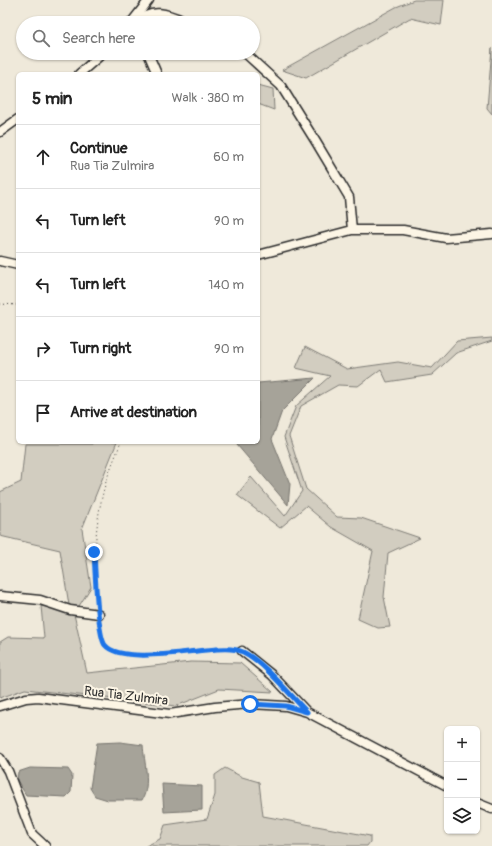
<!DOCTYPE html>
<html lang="en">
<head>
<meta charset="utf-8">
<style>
	:root { --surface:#fff; --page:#f6f6f6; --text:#222; --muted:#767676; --line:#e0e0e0 }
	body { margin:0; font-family:Pangolin,sans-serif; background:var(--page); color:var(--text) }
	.controls { position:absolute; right:12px; bottom:12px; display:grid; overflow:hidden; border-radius:6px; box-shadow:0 1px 3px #0004 }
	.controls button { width:36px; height:36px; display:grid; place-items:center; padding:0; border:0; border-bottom:1px solid var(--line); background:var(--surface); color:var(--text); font:20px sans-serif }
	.stop { position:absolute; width:12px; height:12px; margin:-9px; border:3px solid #1a73e8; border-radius:50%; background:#fff }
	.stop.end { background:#1a73e8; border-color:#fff; box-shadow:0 1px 4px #0008 }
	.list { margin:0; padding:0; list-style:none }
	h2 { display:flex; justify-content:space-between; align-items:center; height:52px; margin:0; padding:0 16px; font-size:17px }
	h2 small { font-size:13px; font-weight:400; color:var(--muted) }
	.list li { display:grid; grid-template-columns:26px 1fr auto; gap:12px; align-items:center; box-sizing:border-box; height:64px; padding:0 16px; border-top:1px solid var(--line) }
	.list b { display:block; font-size:15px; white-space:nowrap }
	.list p { margin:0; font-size:13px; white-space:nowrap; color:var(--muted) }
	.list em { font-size:13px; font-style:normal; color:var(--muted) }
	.icon { flex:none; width:22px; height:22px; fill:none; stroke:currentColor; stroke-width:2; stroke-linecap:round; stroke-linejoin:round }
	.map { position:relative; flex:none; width:492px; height:846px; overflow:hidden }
	.search { position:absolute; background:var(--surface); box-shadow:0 1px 3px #0004; left:16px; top:16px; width:244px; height:44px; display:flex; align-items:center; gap:10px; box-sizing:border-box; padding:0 14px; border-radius:22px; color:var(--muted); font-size:15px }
	.panel { position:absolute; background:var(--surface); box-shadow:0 1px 3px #0004; left:16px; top:72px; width:244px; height:372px; border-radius:6px }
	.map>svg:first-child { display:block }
	.green { fill:#d2cdc0; stroke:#7e7c76 }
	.water { fill:#a6a399; stroke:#75736d }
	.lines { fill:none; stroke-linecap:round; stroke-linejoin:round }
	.minor-casing { stroke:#2b2b2b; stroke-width:11 }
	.path { stroke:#2b2b2b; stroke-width:1; stroke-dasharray:1 3; stroke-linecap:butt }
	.minor { stroke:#fcf5e5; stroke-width:8 }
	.route { stroke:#1a73e8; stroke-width:5 }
	.labels { text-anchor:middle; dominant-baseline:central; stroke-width:4; stroke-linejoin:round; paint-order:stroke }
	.street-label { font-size:13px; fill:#2b2b2b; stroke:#fcf5e5 }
</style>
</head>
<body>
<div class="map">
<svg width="492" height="846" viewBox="0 0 492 846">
	<rect width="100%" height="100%" fill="#efe9da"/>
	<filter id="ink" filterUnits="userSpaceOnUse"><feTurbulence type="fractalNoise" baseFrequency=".025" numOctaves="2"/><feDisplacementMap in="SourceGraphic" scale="8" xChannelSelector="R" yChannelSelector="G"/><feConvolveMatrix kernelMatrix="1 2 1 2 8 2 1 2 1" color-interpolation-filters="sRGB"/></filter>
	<g filter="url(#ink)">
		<!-- green -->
		<path class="green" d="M414,0H444L441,25L410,18L306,78L282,70L396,7Z
			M492,48V114L487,108Z
			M258,85L273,89L274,110L258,104Z
			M492,338V341L456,353L432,375L387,382L381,369L358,386L338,385L301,406L289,436L306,489L337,517L361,518L420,538L388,553L384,597L390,627L378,628L358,619L373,551L331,527L306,506L280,528L237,495L251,477L285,516L302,491L284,437L296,406L330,376L296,368L305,347L347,369L398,362L432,368L457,341Z
			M93,442H117L82,529L91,587L74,614L87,673L191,662L240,663L273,692L219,689L176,706L25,689L0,698V642L8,637L44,638L41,606L69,605L60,550L0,536V492L21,482L25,444H92Z
			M225,768L242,777L259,782L263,816L370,836V842L367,846H146L160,839L165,825L207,819L215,795V775Z"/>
		<!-- water -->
		<path class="water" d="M315,378L282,411L272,439L290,484L288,505L237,445L238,442H258V383Z
			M120,742L143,745C144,762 151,784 142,800H108L95,796L90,788L97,743Z
			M30,768L68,769L72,775L71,792L66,797L26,795L17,780L18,772Z
			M162,784L202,786V810L164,812Z"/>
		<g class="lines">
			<!-- minor casing -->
			<g class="minor-casing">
				<path id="minor" d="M131,23L149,0
					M138,23C152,5 172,16 189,23
					M148,53L157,74
					M245,53L281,86L316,142L349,197L352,230
					M79,74L103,53
					M0,132L18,119
					M258,255L352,230H403L446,238L492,234
					M0,261L18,265
					M0,596L40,600L70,610L99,614
					M242,651L272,675L307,712
					M0,706L26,698L38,697L170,714L215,707L250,704L286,706L307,712L447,786
					M0,758L8,771L32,834L45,846
					M477,803L492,809"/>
			</g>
			<!-- path -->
			<path class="path" d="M0,304L18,305
				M98,606C93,566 94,528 104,489C108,473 115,458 121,442
				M100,621C101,628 100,638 105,645C121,666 207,646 234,650"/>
			<!-- minor -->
			<use href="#minor" class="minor"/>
		</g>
	</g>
	<g class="lines" filter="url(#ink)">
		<!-- route -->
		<path class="route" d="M94,552C95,568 97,635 105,645C119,662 177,653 197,651C211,650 230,646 243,652C264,662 290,695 307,712L286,706L250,704"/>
	</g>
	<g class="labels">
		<!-- street labels -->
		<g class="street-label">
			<text transform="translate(126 696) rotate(7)">Rua Tia Zulmira</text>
		</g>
	</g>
</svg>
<div class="controls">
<button>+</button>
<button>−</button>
<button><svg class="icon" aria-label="layers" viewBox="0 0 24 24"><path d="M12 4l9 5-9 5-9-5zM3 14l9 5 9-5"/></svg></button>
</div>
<div class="stop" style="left:250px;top:704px"></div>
<div class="stop end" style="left:94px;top:552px"></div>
<div class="search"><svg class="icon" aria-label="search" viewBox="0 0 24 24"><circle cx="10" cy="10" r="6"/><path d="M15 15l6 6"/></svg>Search here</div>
<section class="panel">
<h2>5 min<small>Walk · 380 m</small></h2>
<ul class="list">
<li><svg class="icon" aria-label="ahead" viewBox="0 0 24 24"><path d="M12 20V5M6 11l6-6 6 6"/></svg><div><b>Continue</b><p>Rua Tia Zulmira</p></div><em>60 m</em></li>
<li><svg class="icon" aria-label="left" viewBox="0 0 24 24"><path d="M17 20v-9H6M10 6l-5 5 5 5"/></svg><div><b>Turn left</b></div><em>90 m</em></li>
<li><svg class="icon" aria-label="left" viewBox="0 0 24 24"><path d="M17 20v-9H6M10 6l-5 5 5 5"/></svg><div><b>Turn left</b></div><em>140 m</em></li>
<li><svg class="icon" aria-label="right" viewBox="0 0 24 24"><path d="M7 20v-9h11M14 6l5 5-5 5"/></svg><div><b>Turn right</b></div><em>90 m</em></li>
<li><svg class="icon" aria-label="arrive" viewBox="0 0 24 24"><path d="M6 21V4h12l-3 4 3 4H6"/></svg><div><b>Arrive at destination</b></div></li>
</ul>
</section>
</div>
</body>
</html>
